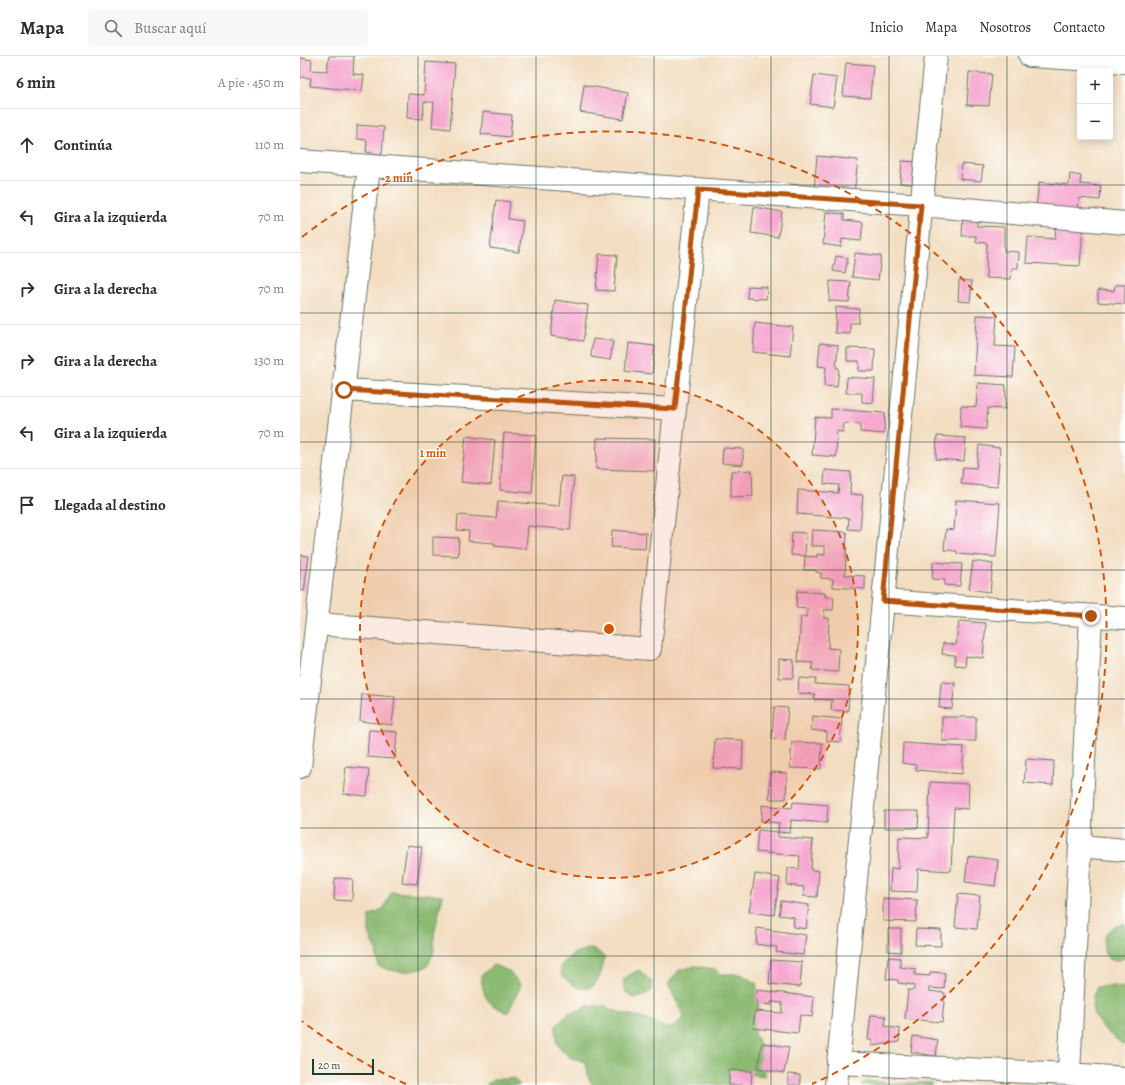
<!DOCTYPE html>
<html lang="es">
<head>
<meta charset="utf-8">
<style>
	:root { --surface:#fff; --page:#f7f7f7; --text:#2b2b33; --muted:#7c7c81; --line:#e1e1e2 }
	body { margin:0; font-family:Alegreya,serif; background:var(--page); color:var(--text) }
	.controls { position:absolute; right:12px; top:12px; display:grid; overflow:hidden; border-radius:4px; box-shadow:0 2px 10px #0003 }
	.controls button { width:36px; height:36px; display:grid; place-items:center; padding:0; border:0; border-bottom:1px solid var(--line); background:var(--surface); color:var(--text); font:20px sans-serif }
	.scale { position:absolute; left:12px; bottom:10px; width:62px; box-sizing:border-box; padding-left:4px; border:2px solid #1f3d34; border-top:0; font-size:11px; line-height:14px; white-space:nowrap; color:#1f3d34; -webkit-text-stroke:3px #fdfcf7; paint-order:stroke }
	.stop { position:absolute; width:12px; height:12px; margin:-9px; border:3px solid #b45309; border-radius:50%; background:#fff }
	.stop.end { background:#b45309; border-color:#fff; box-shadow:0 1px 4px #0008 }
	.list { margin:0; padding:0; list-style:none }
	h2 { display:flex; justify-content:space-between; align-items:center; height:52px; margin:0; padding:0 16px; font-size:17px }
	h2 small { font-size:13px; font-weight:400; color:var(--muted) }
	.list li { display:grid; grid-template-columns:26px 1fr auto; gap:12px; align-items:center; box-sizing:border-box; height:72px; padding:0 16px; border-top:1px solid var(--line) }
	.list b { display:block; font-size:15px; white-space:nowrap }
	.list em { font-size:13px; font-style:normal; color:var(--muted) }
	.icon { flex:none; width:22px; height:22px; fill:none; stroke:currentColor; stroke-width:2; stroke-linecap:round; stroke-linejoin:round }
	.map { position:relative; flex:none; width:825px; height:1029px; overflow:hidden }
	header { display:flex; align-items:center; gap:24px; box-sizing:border-box; height:56px; padding:0 20px; background:var(--surface); border-bottom:1px solid var(--line) }
	header strong { font-size:19px }
	nav { display:flex; gap:22px; margin-inline-start:auto; font-size:14px }
	.search { width:280px; height:36px; background:var(--page); display:flex; align-items:center; gap:10px; box-sizing:border-box; padding:0 14px; border-radius:4px; color:var(--muted); font-size:15px }
	main { display:flex }
	aside { flex:1; background:var(--surface) }
	.map>svg:first-child { display:block }
	.forest { fill:#8bba72; stroke:#557c53 }
	.building { fill:#f6a8d0 }
	.lines { fill:none; stroke-linecap:round; stroke-linejoin:round }
	.minor-casing { stroke:#697566; stroke-width:24 }
	.minor { stroke:#fff; stroke-width:22 }
	.route { stroke:#b45309; stroke-width:5 }
	.grid { fill:none; stroke:#1f3d34; stroke-width:1; stroke-opacity:0.55 }
	.ring { fill:none; stroke:#d45610; stroke-width:2; stroke-dasharray:7 5 }
	.centre { fill:#d45610; stroke:#fdfcf7; stroke-width:2 }
	.ring-label { font-size:12px; text-anchor:middle; font-weight:bold; fill:#d45610; stroke:#fdfcf7; stroke-width:3; stroke-linejoin:round; paint-order:stroke }
</style>
</head>
<body>
<header>
<strong>Mapa</strong>
<div class="search"><svg class="icon" aria-label="search" viewBox="0 0 24 24"><circle cx="10" cy="10" r="6"/><path d="M15 15l6 6"/></svg>Buscar aquí</div>
<nav><a>Inicio</a><a>Mapa</a><a>Nosotros</a><a>Contacto</a></nav>
</header>
<main>
<aside>
<h2>6 min<small>A pie · 450 m</small></h2>
<ul class="list">
<li><svg class="icon" aria-label="ahead" viewBox="0 0 24 24"><path d="M12 20V5M6 11l6-6 6 6"/></svg><div><b>Continúa</b></div><em>110 m</em></li>
<li><svg class="icon" aria-label="left" viewBox="0 0 24 24"><path d="M17 20v-9H6M10 6l-5 5 5 5"/></svg><div><b>Gira a la izquierda</b></div><em>70 m</em></li>
<li><svg class="icon" aria-label="right" viewBox="0 0 24 24"><path d="M7 20v-9h11M14 6l5 5-5 5"/></svg><div><b>Gira a la derecha</b></div><em>70 m</em></li>
<li><svg class="icon" aria-label="right" viewBox="0 0 24 24"><path d="M7 20v-9h11M14 6l5 5-5 5"/></svg><div><b>Gira a la derecha</b></div><em>130 m</em></li>
<li><svg class="icon" aria-label="left" viewBox="0 0 24 24"><path d="M17 20v-9H6M10 6l-5 5 5 5"/></svg><div><b>Gira a la izquierda</b></div><em>70 m</em></li>
<li><svg class="icon" aria-label="arrive" viewBox="0 0 24 24"><path d="M6 21V4h12l-3 4 3 4H6"/></svg><div><b>Llegada al destino</b></div></li>
</ul>
</aside>
<div class="map">
<svg width="825" height="1029" viewBox="0 0 825 1029">
	<rect width="100%" height="100%" fill="#fdfcf7"/>
	<filter id="ink" filterUnits="userSpaceOnUse"><feTurbulence type="fractalNoise" baseFrequency=".025" numOctaves="2"/><feDisplacementMap in="SourceGraphic" scale="8" xChannelSelector="R" yChannelSelector="G"/><feConvolveMatrix kernelMatrix="1 2 1 2 8 2 1 2 1" color-interpolation-filters="sRGB"/></filter>
	<filter id="wash" filterUnits="userSpaceOnUse"><feTurbulence type="fractalNoise" baseFrequency=".012" numOctaves="4" result="noise"/><feDisplacementMap in="SourceGraphic" scale="16" xChannelSelector="R" yChannelSelector="G"/><feGaussianBlur stdDeviation="0.9" result="paint"/><feColorMatrix in="noise" values="0 0 0 0 0 0 0 0 0 0 0 0 0 0 0 0 0 1.4 0 .05"/><feComposite in="paint" operator="in"/></filter>
	<g filter="url(#wash)">
		<rect width="100%" height="100%" fill="#f3dec2"/>
		<!-- forest -->
		<path class="forest" d="M91,836L143,839L134,878V896L127,911C106,917 100,918 78,910L76,893L69,877V860L84,852Z
			M822,868H825V902C821,903 816,905 812,904C801,901 802,882 808,875C812,871 817,870 822,868Z
			M290,893L298,895L304,901C303,909 302,918 297,925C287,941 269,928 261,918V910C271,899 275,895 290,893Z
			M193,909L209,915L221,929L208,957C186,947 184,943 181,920Z
			M396,910L414,913L421,918H441L456,927L459,944L454,977L467,1004L465,1020L446,1018L432,1029H293L289,1023L286,1006L269,1001L257,988L256,970L269,957L274,956L287,950H303L321,957L339,961L367,972H372L384,961L368,928L379,914Z
			M339,914L352,926L351,935C338,947 322,943 324,923L331,918Z
			M814,930L825,932V990C805,975 782,959 797,931Z
			M213,1022L220,1029H186L193,1024Z
			M566,1025C577,1024 587,1028 598,1028C609,1028 620,1026 631,1027L632,1029H561Z"/>
		<g id="blocks">
			<!-- building -->
			<path class="building" d="M29,0H54L53,18L64,19L62,35L10,30L11,22L0,21V2L12,4L11,14L27,15Z
				M126,6L155,8L150,73L132,71L134,46H124L123,63L107,62L108,38L124,39Z
				M546,7L573,9L570,42L543,40Z
				M669,16L692,18L689,50L667,49Z
				M514,19L537,22L533,51L510,48Z
				M284,29L328,37L323,63L280,56Z
				M183,56L212,59L210,81L181,78Z
				M57,69L84,71L82,98L66,96L67,84L57,83Z
				M517,100L558,104L554,138L514,134Z
				M602,105L619,106L618,129L600,127Z
				M661,108L683,110L681,125L660,123Z
				M770,118L781,120L780,128L801,130L800,144L779,142L778,156L736,152L739,126L769,129Z
				M196,144L210,146L208,163L223,165L219,196L190,192Z
				M454,151L482,156L478,181L451,177Z
				M526,156L544,158V164L563,166L561,185L542,183L541,191L523,188Z
				M663,161H677V170L704,171V195L719,196L718,212H712L711,223L686,222L687,187L676,186V180H662Z
				M756,169L783,171L780,210L726,207L728,181L755,183Z
				M555,197L581,200L578,224L552,221Z
				M299,198L317,199L314,235L296,234Z
				M536,200L548,202L545,217L533,215Z
				M659,224L672,225L670,246L658,245Z
				M530,225L551,226L549,246L529,245Z
				M815,229H825V248L798,246V234L814,235Z
				M448,230L467,231L466,243L447,242Z
				M255,244L288,249L283,285L251,280Z
				M536,251L559,253L558,267H550V278L535,277Z
				M677,259L697,260L695,290L715,291L713,321L674,319Z
				M455,267L493,271L490,300L453,296Z
				M293,283L313,285L310,304L291,301Z
				M328,287L355,290L352,318L325,315Z
				M520,287L538,289L536,312H539L537,331L524,330L526,311L518,310Z
				M547,292L575,293L574,315H559V305H547Z
				M547,321L575,323L573,347L562,346V337H546Z
				M678,327L706,329L705,353L688,352L686,373L660,371L661,350L676,351Z
				M531,353L585,357L584,378L560,376V368L544,367L543,376L537,375L536,401L512,399L515,361L531,362Z
				M204,377L236,379L232,437L200,434Z
				M166,380L195,384L191,429L161,426Z
				M637,380L666,382L664,405L636,403Z
				M297,382L355,383L354,415L296,413Z
				M679,389L700,392L697,431L661,428L663,411L676,412Z
				M423,392L443,393V409L422,407Z
				M452,414L453,440L431,441V415Z
				M525,414L551,416L550,438L563,439L560,474L548,473L549,462L497,458L498,434L538,437L539,429L524,428Z
				M262,420L274,421L270,474L228,470L226,493L194,490L195,487L168,485L169,475L157,474L158,459L196,462L198,445L259,450Z
				M656,444L700,447L696,501L657,498V495L644,494L646,473L654,474Z
				M312,474L346,477L345,493L311,491Z
				M512,474L547,476L545,519L565,520V533L533,531V523L521,522V517L516,516V514H504L505,500L517,501V498L525,499V490H511Z
				M492,476L506,477L505,500L491,499Z
				M133,481L159,482L158,500L133,499Z
				M0,499L9,500L4,535L0,534Z
				M673,505L693,508L690,536L669,533Z
				M633,506L662,508L660,530L644,529L645,524L632,523Z
				M497,535L525,537V541H534L533,554H524V562H529L528,592L539,593L538,616L512,614L513,607L498,606L501,560L507,561L508,553L496,552Z
				M659,565L686,567L683,602L666,600L665,610L655,609V599L642,598L643,587L656,589Z
				M479,603L494,604L493,622H479Z
				M499,622L516,623L515,628L549,630L548,655L531,654L532,644L514,643L515,638L498,637Z
				M641,626L655,627L652,653L639,652Z
				M62,638L95,641L92,669L60,665Z
				M474,651L488,652L485,684L472,683Z
				M513,660L542,663L540,686L527,685V676L511,674Z
				M642,661H676V685H642Z
				M69,674L97,676L95,703L67,701Z
				M415,683L443,684L442,713L413,712Z
				M492,686L522,687L521,713L490,712Z
				M603,687L664,691L662,718L616,714V709L602,707Z
				M726,703L754,705L753,729L724,727Z
				M46,711L69,713L67,740L43,738Z
				M470,716L487,717L486,743H469Z
				M630,726L669,728L668,753L654,752L651,815L618,813L617,836L590,835L591,812L598,813L599,781L628,782Z
				M493,746L528,749L527,767L491,764L490,777L478,776V781L513,784L511,814L519,815L517,841L503,840L504,831L487,829L488,812L499,813L500,800L456,796L458,774L478,776L479,767L461,765L462,749L492,752Z
				M584,755H619L618,772H584Z
				M107,789L122,791L117,828L102,826Z
				M668,800L698,804L695,830L665,826Z
				M455,818L480,822L474,859L449,856Z
				M35,822L53,823L52,845L34,844Z
				M658,838L680,840L677,873L655,871Z
				M583,842L617,844L616,866L583,865Z
				M481,845L509,849L506,873L493,871L494,861L479,859Z
				M457,872L506,879L503,899L476,896L477,891L456,888Z
				M588,873H601V896L588,895Z
				M616,873L641,874V890L615,889Z
				M588,901L600,902V911L615,913V919L630,920V916L645,917L644,933L629,932V935L645,937L642,966L605,963L608,934H614V929L598,927V924L586,923Z
				M471,904L502,906L500,931L469,928Z
				M457,934L514,941L512,961L500,959L498,977L453,972L455,955L482,957V947L471,946V949L456,947Z
				M571,959L586,960L585,970L600,973L599,986L572,990V984H568Z
				M613,980L638,984L636,1000L611,996Z
				M462,987L489,991L484,1017L458,1012Z
				M429,1014L452,1015L451,1029H429Z
				M488,1018L500,1019V1029H488Z"/>
		</g>
	</g>
	<g filter="url(#ink)">
		<use href="#blocks" fill-opacity="0" stroke="#697566" stroke-width="1"/>
		<g class="lines">
			<!-- minor casing -->
			<g class="minor-casing">
				<path id="minor" d="M730,0L825,6
					M0,105L621,149L825,167
					M44,334L375,353
					M583,545L825,562
					M17,568L350,593L398,133
					M0,711L69,110
					M780,790L825,794
					M538,1007L769,1018L825,1022
					M769,1018L791,560
					M536,1029L636,0"/>
			</g>
			<!-- minor -->
			<use href="#minor" class="minor"/>
		</g>
	</g>
	<g class="lines" filter="url(#ink)">
		<!-- route -->
		<path class="route" d="M44,334L375,353L398,134L621,149L583,545L791,560"/>
	</g>
	<!-- grid -->
	<path class="grid" d="M118,0V1029M236,0V1029M354,0V1029M471,0V1029M589,0V1029M707,0V1029M0,129H825M0,257H825M0,386H825M0,514H825M0,643H825M0,772H825M0,900H825"/>
	<!-- distance rings -->
	<circle cx="309" cy="573" r="249" fill="#d45610" fill-opacity=".12"/>
	<g class="ring">
		<circle cx="309" cy="573" r="249"/>
		<path d="M106 1028A498 498 0 0 1 2 965M2 181A498 498 0 1 1 512 1028"/>
	</g>
	<circle cx="309" cy="573" r="6" class="centre"/>
	<g class="ring-label">
		<text x="99" y="126">2 min</text>
		<text x="133" y="401">1 min</text>
	</g>
</svg>
<div class="controls">
<button>+</button>
<button>−</button>
</div>
<div class="scale">20 m</div>
<div class="stop" style="left:44px;top:334px"></div>
<div class="stop end" style="left:791px;top:560px"></div>
</div>
</main>
</body>
</html>
